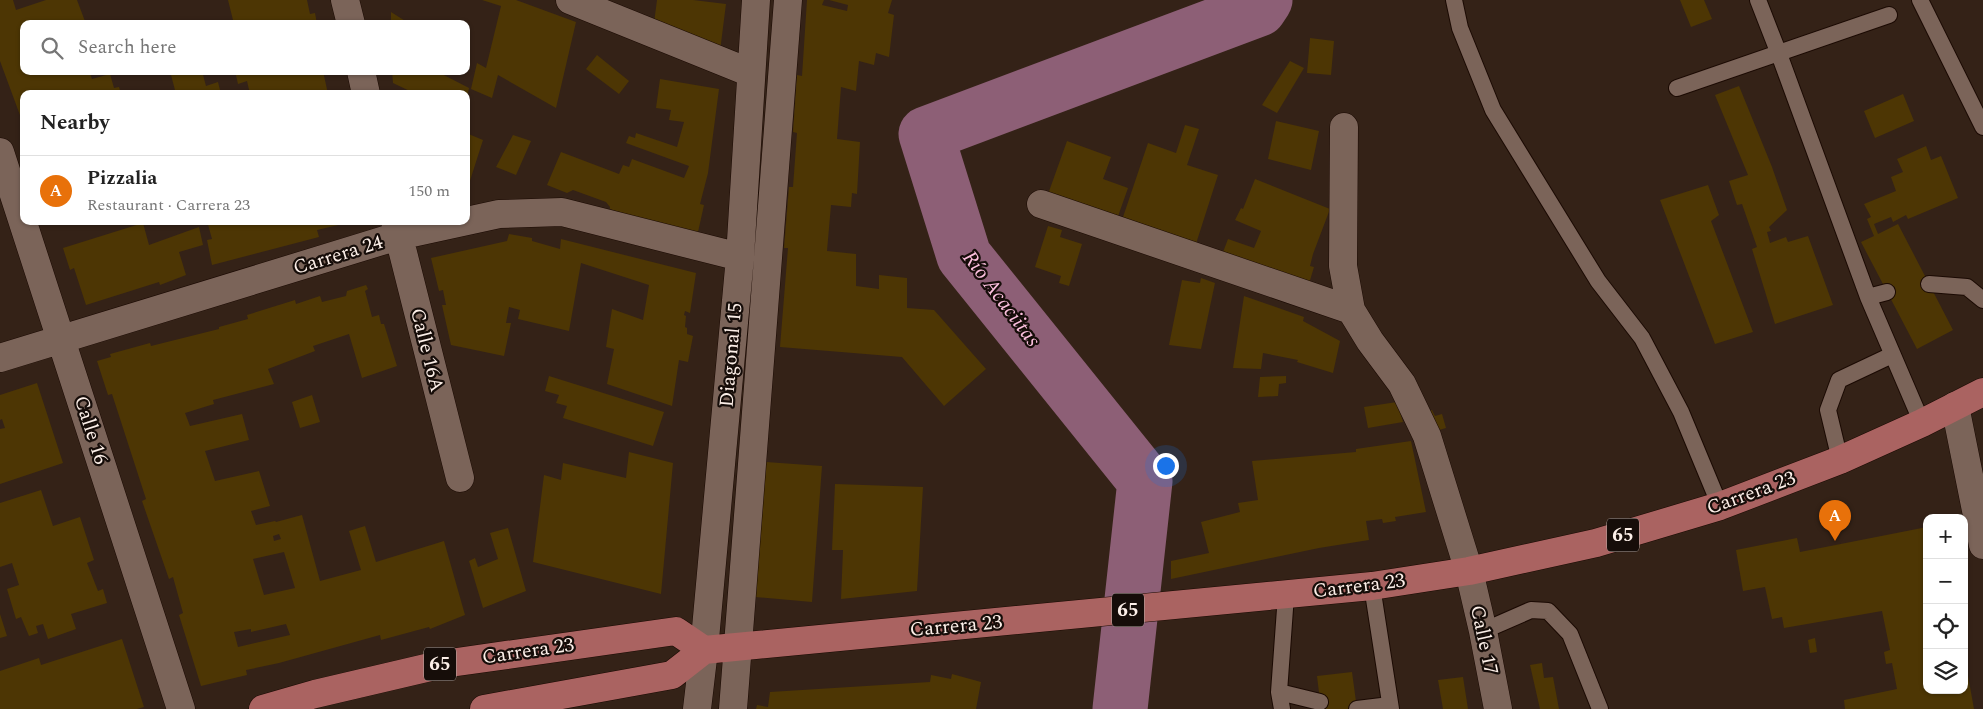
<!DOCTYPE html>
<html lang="en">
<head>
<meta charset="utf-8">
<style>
	:root { --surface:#fff; --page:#f2f2f2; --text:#222; --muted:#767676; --line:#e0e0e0; --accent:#111827 }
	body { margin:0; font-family:Spectral,serif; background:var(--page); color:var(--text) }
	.controls { position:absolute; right:15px; bottom:15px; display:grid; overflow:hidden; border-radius:10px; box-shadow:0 1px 4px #0004 }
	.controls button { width:45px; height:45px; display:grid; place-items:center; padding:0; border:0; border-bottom:1px solid var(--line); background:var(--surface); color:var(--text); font:25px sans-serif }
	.you { position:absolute; left:1165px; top:465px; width:18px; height:18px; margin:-12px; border:4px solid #fff; border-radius:50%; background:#1a73e8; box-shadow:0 0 0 8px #1a73e833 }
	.badge { display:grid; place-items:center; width:32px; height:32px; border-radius:50%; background:var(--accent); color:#fff; font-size:16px; font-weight:700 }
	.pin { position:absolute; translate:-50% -41px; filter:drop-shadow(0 1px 2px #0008) }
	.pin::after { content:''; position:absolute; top:26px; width:18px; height:15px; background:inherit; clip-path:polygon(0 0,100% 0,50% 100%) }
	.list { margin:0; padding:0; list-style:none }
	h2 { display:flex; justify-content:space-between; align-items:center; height:65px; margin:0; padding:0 20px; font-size:21px }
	h2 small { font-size:16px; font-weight:400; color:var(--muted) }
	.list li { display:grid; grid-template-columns:32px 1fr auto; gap:15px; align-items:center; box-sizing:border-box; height:70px; padding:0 20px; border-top:1px solid var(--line) }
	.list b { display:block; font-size:19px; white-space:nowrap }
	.list p { margin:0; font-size:16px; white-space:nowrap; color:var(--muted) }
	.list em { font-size:16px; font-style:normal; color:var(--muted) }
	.icon { flex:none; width:28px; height:28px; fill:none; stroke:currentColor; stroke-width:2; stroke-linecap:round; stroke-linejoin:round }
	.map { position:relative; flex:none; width:1983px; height:709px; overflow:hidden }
	.search { position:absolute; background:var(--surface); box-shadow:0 1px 4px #0004; left:20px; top:20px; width:450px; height:55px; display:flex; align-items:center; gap:12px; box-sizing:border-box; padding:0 18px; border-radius:10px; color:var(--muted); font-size:19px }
	.panel { position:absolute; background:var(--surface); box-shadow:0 1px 4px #0004; left:20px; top:90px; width:450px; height:135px; border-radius:10px }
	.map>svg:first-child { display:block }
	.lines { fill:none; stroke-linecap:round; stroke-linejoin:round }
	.river { stroke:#8d5f76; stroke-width:55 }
	.building { fill:#4d3604; fill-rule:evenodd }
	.service-casing { stroke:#1b0a03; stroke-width:18 }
	.minor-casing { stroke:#1b0a03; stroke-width:29 }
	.tertiary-casing { stroke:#1b0a03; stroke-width:29 }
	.primary-casing { stroke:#1b0a03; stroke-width:29 }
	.service { stroke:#7b6459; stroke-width:16 }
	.minor { stroke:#7b6459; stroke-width:28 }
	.tertiary { stroke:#7b6459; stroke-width:28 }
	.primary { stroke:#aa6361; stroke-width:28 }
	.labels { text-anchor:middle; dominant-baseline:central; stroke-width:4.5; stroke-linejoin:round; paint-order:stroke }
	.shield { fill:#160d09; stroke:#b7aba5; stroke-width:1 }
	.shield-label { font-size:19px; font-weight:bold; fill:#fcefe8 }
	.street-label { font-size:20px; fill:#fcefe8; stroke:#160d09 }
	.water-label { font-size:21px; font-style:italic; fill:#fbbfdd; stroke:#160d09 }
</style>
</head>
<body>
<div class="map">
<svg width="1983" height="709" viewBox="0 0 1983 709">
	<rect width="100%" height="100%" fill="#342217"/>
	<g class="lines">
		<!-- river -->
		<path class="river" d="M1120,709L1145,481L964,256L926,134L1259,9L1265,0"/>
	</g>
	<!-- building -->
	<path class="building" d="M0,0H13L16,10L46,0H77L86,24H24V71H89L92,79L110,74L114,88L119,87L121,94H24V126L0,61Z
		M228,0H307L310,14L315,13L317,24H234Z
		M482,0H516L576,22L556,108L498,75L492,98L471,89L477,63L486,68L501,6Z
		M657,0H693L726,4L720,51L654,23Z
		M807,0H824L822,5L847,11L848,5L829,0H892L888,13L894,15L889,57L876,53L874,65L859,61L856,91L841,87L837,139L860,142L857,194L852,193L851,207L831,205L827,251L856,254V286L879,289V275L907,278V308L934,310L986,369L944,406L902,357L780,347L788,248H784L789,187H793L797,133L793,132L797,75L802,76Z
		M1680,0H1704L1712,19L1691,27Z
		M391,12L410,24H391Z
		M1310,38L1334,41L1331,75L1307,73Z
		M597,55L629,81L619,94L586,69Z
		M1290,61L1304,68L1277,113L1262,105Z
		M170,71H202L206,86L218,82L221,94H176Z
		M235,71H275L276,74L287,71H323L328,94H250L247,81L238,84Z
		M392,71H436L469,88L467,98L466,94H416L393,83Z
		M660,79L719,89L708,173L700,204L704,205L696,241L610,209V207L606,202L573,190L567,193L547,185L561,152L619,174L623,165L629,167L632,159L684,178L689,166L626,143L629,136L635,138L636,133L677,147L684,122L669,120L671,110L656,108Z
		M1739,86L1772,167L1787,210L1769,227L1771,231L1767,232L1770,243L1786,237L1788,242L1808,236L1833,305L1775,324L1752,249L1757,247L1742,204L1737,205L1729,181L1748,175L1715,95Z
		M1903,94L1914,121L1875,138L1864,111Z
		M1276,121L1319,131L1311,170L1268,159Z
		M1185,125L1199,129L1187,165L1218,175L1194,250L1121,223L1148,143L1176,153Z
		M466,133L483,140L467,190H466Z
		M513,135L531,141L516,175L496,167Z
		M1067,141L1111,157L1103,179L1128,188L1116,222L1047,197Z
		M1926,146L1931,160L1941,156L1958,198L1908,219L1906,215L1893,222L1891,217L1874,224L1878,234L1898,224L1953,330L1917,349L1861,242L1874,236L1867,219L1871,217L1864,204L1896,191L1891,177L1903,172L1897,159Z
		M1255,179L1330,209L1313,254L1310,266L1314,267L1308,287L1220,260L1228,239L1254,248L1261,231L1235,220L1241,208L1243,209Z
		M1708,185L1719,215L1711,221L1753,332L1715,344L1660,200Z
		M207,221H351V222L317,230L319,237L212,265L207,240L212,239Z
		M143,223L149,245L199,227L203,245L179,252L186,275L160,285L159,282L86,305L74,268L70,270L63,248Z
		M1048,226L1062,230L1060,237L1082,244L1069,286L1059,283L1061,276L1035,267Z
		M509,234L532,238V241L560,249L561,239L696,273L690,313L685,311L684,315L686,316L685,327L687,328V334L693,336L688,362L679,360L672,406L607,384L614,349L606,347L612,309L643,320L649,285L581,263L569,331L518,319L520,310L509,307L506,323H511L504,356L451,345L442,305H446L443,290L439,291L431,258L507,241Z
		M1201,278L1215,283L1201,349L1169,345L1182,280L1200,283Z
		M366,285L368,289L365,291L372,317L379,315L381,324H384L397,366L362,378L349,334L313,346L315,351L268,369L274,384L213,400L214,404L185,413L190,426L242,414L249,440L205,451L215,481L259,471L270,506L251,511L256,525L275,521L276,522L302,515L320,581L361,570L349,531L365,526L376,562L444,541L465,615L430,629L429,627L381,640L380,635L279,663L246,670L247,675L201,686L179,615L183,613L173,577L169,579L142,501L146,499L112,394L108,395L97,361L111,357L110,354L150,343L151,346L219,329V327L248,319L247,315L295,300L296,304L320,296L322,302L346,296L347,291ZM279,534L281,539L274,541L273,536ZM284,552L295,588L264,595L253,559ZM286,624L290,635L238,647L234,632L251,629V632Z
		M1244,296L1304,317L1303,321L1340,341L1333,373L1297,362L1298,360L1263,353L1261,369L1233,368Z
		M549,376L664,412L653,446L563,418L567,406L556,403L559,395L545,391Z
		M1286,376V383L1279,384L1278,396L1258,397L1260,377Z
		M37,383L63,463L0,484V429L5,428L2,419L0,420V395Z
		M312,395L320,422L300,428L292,402Z
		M1397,402L1403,422L1368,428L1364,407Z
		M1432,410L1435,416L1442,414L1446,428L1432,432L1426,412Z
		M1411,441L1426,512L1395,517L1396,521L1383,523L1382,519L1366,521L1369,540L1319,548L1171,579V561L1209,553L1201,522L1240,512L1238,503L1258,500L1252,461L1356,452V449Z
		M629,452L673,463L661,594L533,562L544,475L561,480L563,463L626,478Z
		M766,462L822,466L812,602L755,597Z
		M835,484L923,487L917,591L841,599L843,550H832Z
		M41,490L53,526L80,517L94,560L87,563L98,591L103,589L107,603L71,614L76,629L48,639L43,624L36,626L38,633L29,636L21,617L16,619L7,589L19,585L12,563L0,567V503Z
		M1927,527V690H1964L1965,659L1974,709H1845L1844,700L1897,689L1892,663L1886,664L1884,652L1890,650L1882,611L1784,628L1782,617L1772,619L1765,587L1743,591L1736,550L1797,538L1800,552Z
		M508,528L526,591L483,608L469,561L475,558L478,567L498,559L490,533Z
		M0,614L7,636L0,638Z
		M1815,638L1817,652L1810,653L1808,640Z
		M122,639L144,707L137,709H0V671L39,658L41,665Z
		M1542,663L1544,678L1553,677L1559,709H1540L1530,665Z
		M1352,672L1357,709H1321L1317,676Z
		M952,674L981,682L976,709H756L757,705L768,707L770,692L930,682L931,675L951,679Z
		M1463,677L1468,709H1443L1438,680Z"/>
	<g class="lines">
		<!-- service casing -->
		<g class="service-casing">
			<path id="service" d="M1454,0L1460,28L1493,110L1598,281L1642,338L1681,412L1720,506
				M1758,0L1779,54L1868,297L1922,423
				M1920,0L1983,127
				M1677,88L1889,15
				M1929,284L1967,287L1983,300
				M1868,297L1887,292
				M1840,460L1828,410L1839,380L1892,355
				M1372,586L1391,709
				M1483,631L1531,610L1548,611L1570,634L1600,709
				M1279,692L1320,702
				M1282,709L1279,692L1286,595
				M1357,709L1390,705"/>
		</g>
		<!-- minor casing -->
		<g class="minor-casing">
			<path id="minor" d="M345,0L351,24
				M570,0L751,73
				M361,71L366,94
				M1344,127L1343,266L1351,310L1370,341L1402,384L1427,436L1469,571L1483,631L1498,709
				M0,152L181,709
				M1041,204L1351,310
				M395,221L460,478
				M0,358L398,236L499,214L562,212L740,257
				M697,709L704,650L740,257L756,0
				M733,709L788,0"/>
		</g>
		<!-- tertiary casing -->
		<g class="tertiary-casing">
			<path id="tertiary" d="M1955,406L1983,545"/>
		</g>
		<!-- primary casing -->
		<g class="primary-casing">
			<path id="primary" d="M263,709L315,694L443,664L676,631L704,650
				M484,709L672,675L704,650L1372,586L1469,571L1596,543L1720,506L1840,460L1922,423L1983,392"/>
		</g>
		<!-- service -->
		<use href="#service" class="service"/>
		<!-- minor -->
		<use href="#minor" class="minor"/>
		<!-- tertiary -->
		<use href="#tertiary" class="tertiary"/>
		<!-- primary -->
		<use href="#primary" class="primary"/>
	</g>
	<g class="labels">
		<!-- shield labels -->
		<g class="shield">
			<rect x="1607" y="518.5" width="32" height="33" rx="4"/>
			<rect x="1112" y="593.5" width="32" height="33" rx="4"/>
			<rect x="424" y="647.5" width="32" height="33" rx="4"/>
		</g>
		<g class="shield-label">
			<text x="1623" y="535">65</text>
			<text x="1128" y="610">65</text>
			<text x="440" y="664">65</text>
		</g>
		<!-- street labels -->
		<g class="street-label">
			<text transform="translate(338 255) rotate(-17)">Carrera 24</text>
			<text transform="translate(427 350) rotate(76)">Calle 16A</text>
			<text transform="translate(731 355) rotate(-85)">Diagonal 15</text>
			<text transform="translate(91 430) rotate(72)">Calle 16</text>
			<text transform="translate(1751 493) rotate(-20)">Carrera 23</text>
			<text transform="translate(1359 586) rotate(-7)">Carrera 23</text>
			<text transform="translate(956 626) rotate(-5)">Carrera 23</text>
			<text transform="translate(1484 640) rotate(78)">Calle 17</text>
			<text transform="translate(528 651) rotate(-8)">Carrera 23</text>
		</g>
		<!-- water labels -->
		<g class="water-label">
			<text transform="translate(1001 299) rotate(53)">Río Acaciitas</text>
		</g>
	</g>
</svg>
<div class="controls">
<button>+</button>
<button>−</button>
<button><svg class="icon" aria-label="locate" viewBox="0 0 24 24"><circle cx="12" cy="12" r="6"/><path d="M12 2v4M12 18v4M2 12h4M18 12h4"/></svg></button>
<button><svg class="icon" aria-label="layers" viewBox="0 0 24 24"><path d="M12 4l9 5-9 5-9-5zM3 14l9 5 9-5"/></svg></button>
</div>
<div class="you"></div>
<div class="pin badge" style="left:1835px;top:541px;background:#e8710a">A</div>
<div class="search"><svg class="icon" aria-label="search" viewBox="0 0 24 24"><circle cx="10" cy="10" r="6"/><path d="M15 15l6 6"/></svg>Search here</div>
<section class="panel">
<h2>Nearby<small></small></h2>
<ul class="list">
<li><span class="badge" style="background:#e8710a">A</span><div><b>Pizzalia</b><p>Restaurant · Carrera 23</p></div><em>150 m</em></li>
</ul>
</section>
</div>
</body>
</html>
